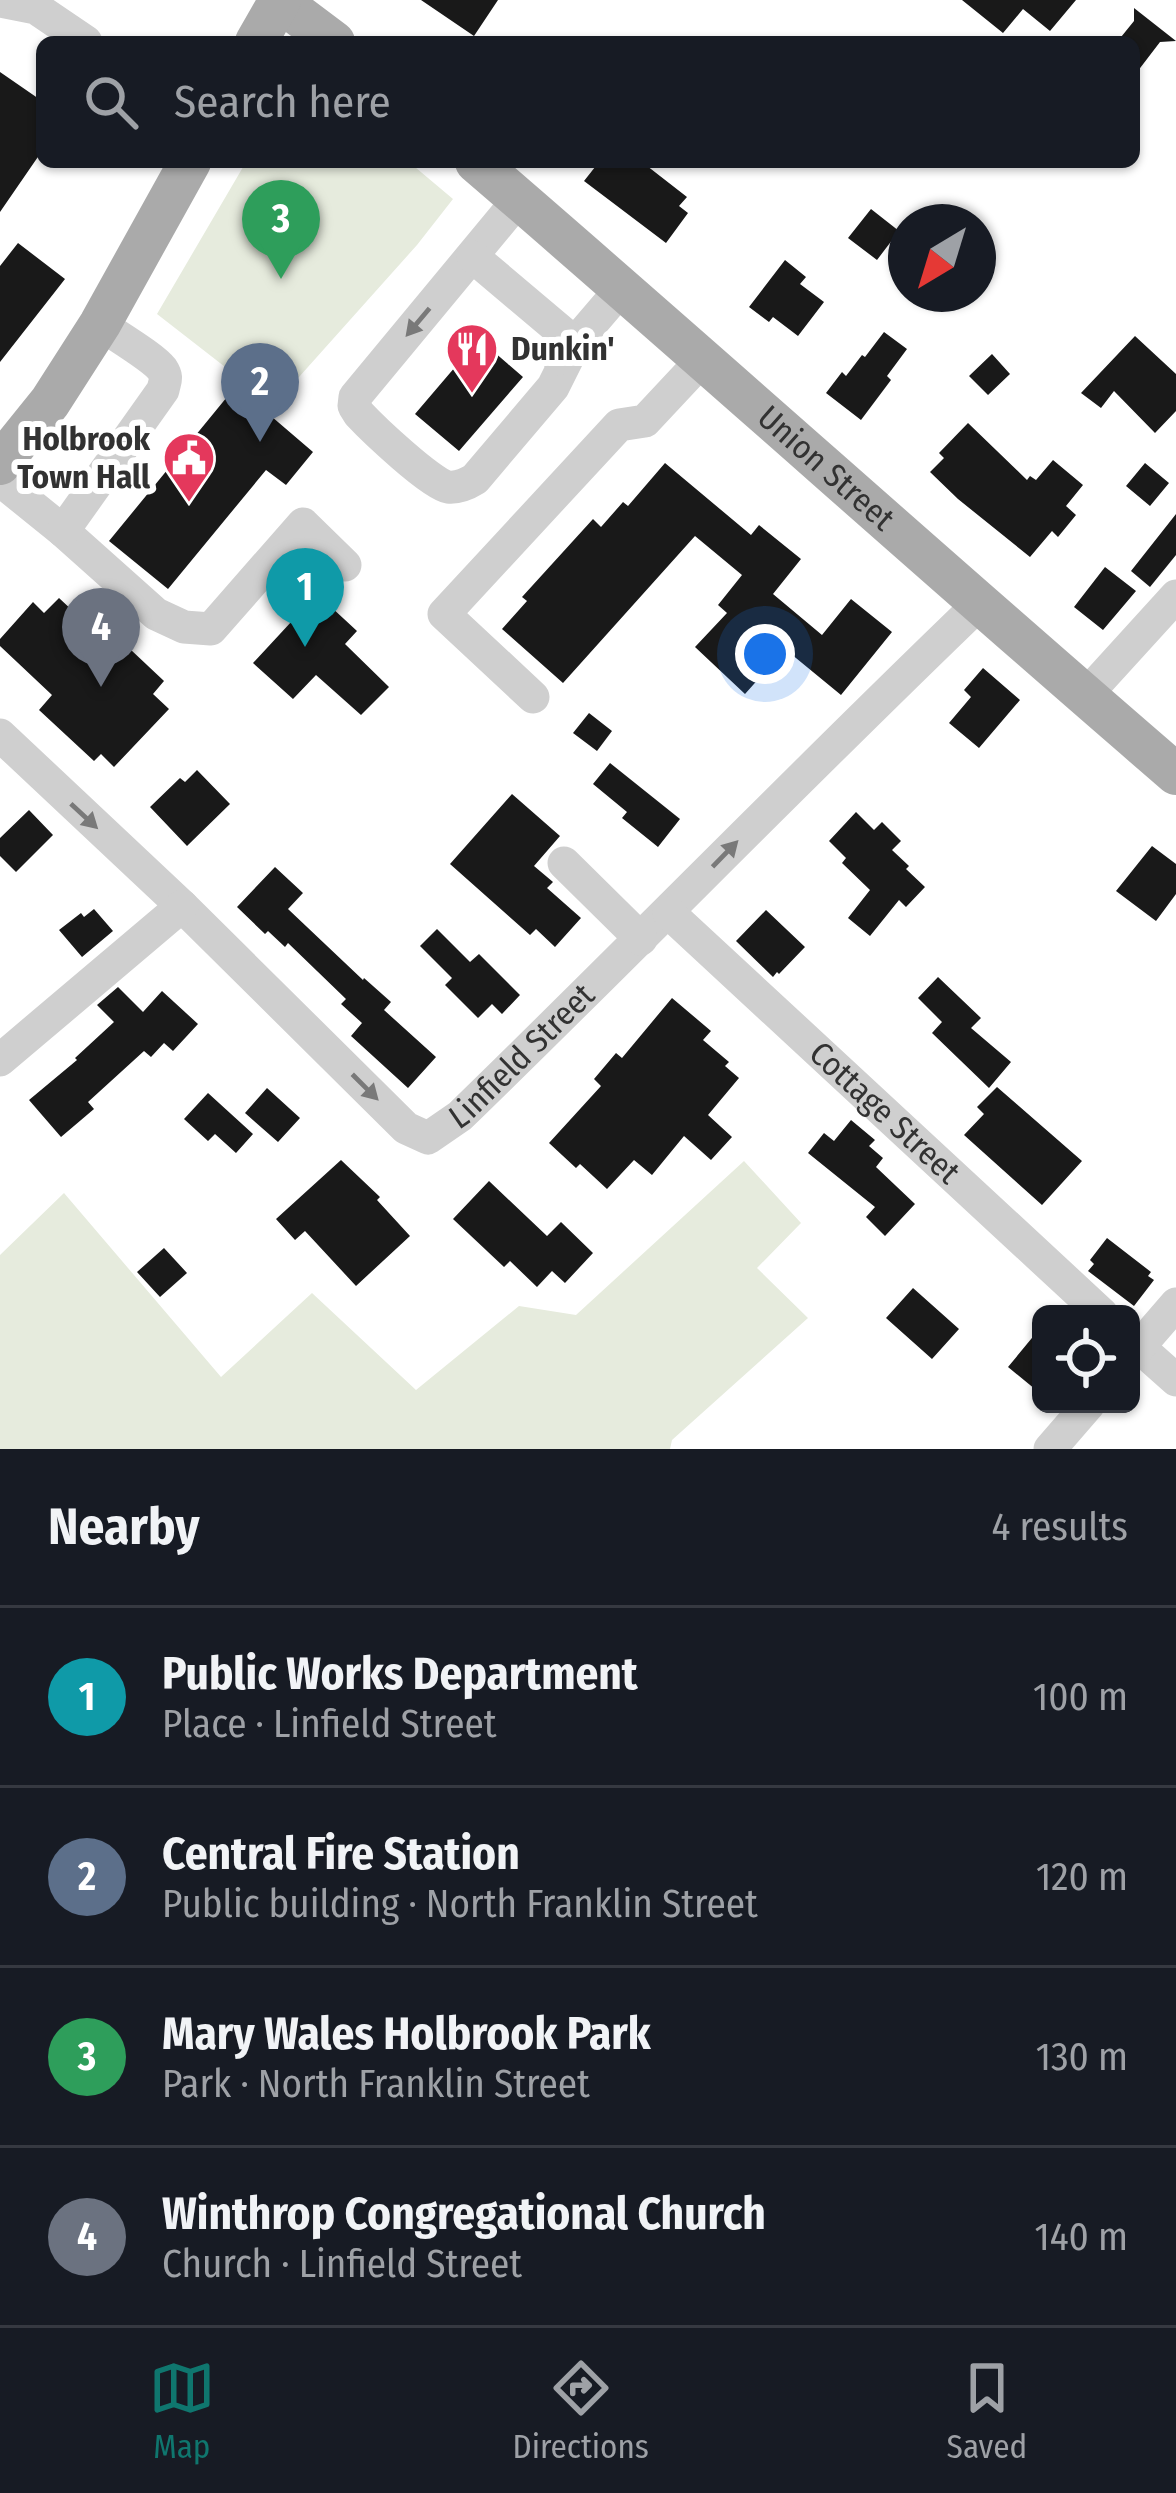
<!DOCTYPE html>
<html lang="en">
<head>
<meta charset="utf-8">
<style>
	:root { --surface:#171b24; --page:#242831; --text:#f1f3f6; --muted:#9ea1a6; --line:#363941; --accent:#0f766e }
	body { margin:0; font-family:"Fira Sans Condensed",sans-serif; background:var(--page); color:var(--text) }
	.controls { position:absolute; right:36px; bottom:36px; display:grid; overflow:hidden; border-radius:18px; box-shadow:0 3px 9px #0004 }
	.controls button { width:108px; height:108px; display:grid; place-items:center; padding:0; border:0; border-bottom:3px solid var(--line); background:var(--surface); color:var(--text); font:60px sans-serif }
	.compass { position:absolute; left:888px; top:204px; width:108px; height:108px; border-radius:50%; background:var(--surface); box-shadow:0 3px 9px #0004; rotate:218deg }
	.you { position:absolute; left:765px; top:654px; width:42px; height:42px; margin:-30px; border:9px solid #fff; border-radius:50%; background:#1a73e8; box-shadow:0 0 0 18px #1a73e833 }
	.badge { display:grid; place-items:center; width:78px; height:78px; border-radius:50%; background:var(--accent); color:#fff; font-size:39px; font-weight:700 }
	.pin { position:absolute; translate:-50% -99px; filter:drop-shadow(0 3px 6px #0008) }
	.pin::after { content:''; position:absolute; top:63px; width:42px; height:36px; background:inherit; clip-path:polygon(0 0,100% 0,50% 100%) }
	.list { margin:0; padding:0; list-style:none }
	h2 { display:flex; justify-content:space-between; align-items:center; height:156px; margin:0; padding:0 48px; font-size:51px }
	h2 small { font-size:39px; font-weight:400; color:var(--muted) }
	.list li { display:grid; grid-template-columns:78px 1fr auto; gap:36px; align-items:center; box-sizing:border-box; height:180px; padding:0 48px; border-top:3px solid var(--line) }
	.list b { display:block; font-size:45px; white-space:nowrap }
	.list p { margin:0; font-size:39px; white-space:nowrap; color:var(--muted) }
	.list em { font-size:39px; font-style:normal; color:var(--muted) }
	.icon { flex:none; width:66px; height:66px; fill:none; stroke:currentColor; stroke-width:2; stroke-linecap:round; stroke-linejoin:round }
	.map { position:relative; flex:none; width:1176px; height:1449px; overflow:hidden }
	.search { position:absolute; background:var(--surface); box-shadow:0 3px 9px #0004; left:36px; right:36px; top:36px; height:132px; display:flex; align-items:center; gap:30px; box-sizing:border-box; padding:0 42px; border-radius:18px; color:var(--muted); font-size:45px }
	.sheet { height:876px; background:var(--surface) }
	nav { display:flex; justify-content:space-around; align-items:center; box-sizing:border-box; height:168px; border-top:3px solid var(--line); background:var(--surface); font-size:33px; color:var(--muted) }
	nav a { display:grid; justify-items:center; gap:6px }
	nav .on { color:var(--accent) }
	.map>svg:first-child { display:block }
	.green { fill:#e6ebdd }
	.building { fill:#191919 }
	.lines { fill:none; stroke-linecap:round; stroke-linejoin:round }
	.minor { stroke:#cfcfcf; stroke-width:33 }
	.major { stroke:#aaa; stroke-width:42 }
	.oneway { fill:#797979 }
	.labels { text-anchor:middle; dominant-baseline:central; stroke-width:12; stroke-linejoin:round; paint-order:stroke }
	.poi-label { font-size:33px; font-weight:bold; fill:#323232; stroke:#fff; text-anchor:start }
	.street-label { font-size:33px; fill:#323232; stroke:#fff }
</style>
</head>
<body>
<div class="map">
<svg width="1176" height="1449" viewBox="0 0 1176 1449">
	<rect width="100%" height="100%" fill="#fff"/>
	<!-- green -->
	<path class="green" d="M246,162H409L453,199L417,245L274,405L157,314Z
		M744,1161L801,1223L757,1268L808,1318L672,1440L670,1449H0V1255L64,1193L221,1377L312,1293L416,1390L519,1306L576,1315Z"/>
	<!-- building -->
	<path class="building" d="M421,0H498L474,36Z
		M962,0H1076L1050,31L1023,9L1003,33Z
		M1134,8L1176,41L1160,42L1134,76V42H1117L1134,21Z
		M0,72L42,101V151L0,212Z
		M599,162H642L687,197L679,206L688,213L666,243L584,181Z
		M871,209L899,231L877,260L848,238Z
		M18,243L65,279L0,362V266Z
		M785,260L806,277L800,284L824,302L798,336L773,317L769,322L749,307Z
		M884,332L907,349L887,376L891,380L861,420L826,393L842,372L846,376L862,355L865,357Z
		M1135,336L1176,374V411L1155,433L1114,391L1101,408L1081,393Z
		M479,339L523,377L459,451L415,414Z
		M992,354L1010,374L988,395L969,376Z
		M236,386L313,452L286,485L266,470L168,589L109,541Z
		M968,423L1027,480L1030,476L1036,480L1053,460L1083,485L1066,506L1076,515L1058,537L1052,531L1030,557L958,499L930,472L944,458L939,453Z
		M665,463L751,535L759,525L801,559L773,594L822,635L851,599L892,632L841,695L785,649L745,694L695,647L727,613L718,605L742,575L695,536L563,683L502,629L527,601L522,597L593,519L601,527L623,502L628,506Z
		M1145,463L1169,483L1150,506L1126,486Z
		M1176,514V555L1150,587L1131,571Z
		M1105,567L1136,591L1103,630L1074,607Z
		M317,594L357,631L345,644L389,687L361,715L316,675L293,699L253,663Z
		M59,598L105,641L113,633L164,681L153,694L169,709L114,767L101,754L94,761L39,710L52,695L0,646V639L33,602L44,613Z
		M983,668L1020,700L979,748L949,723L971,697L964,690Z
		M589,713L612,731L597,751L573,733Z
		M610,763L680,819L658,847L622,818L627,812L593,784Z
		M197,770L230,804L187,846L150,807L180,778L185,782Z
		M512,794L560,836L534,866L553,882L547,888L581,918L555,947L536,929L530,935L450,864Z
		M29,810L53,835L16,872L0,856V838Z
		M856,812L874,830L882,822L901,841L892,850L909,866L906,869L925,887L906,907L899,900L870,936L848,918L870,890L842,863L846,858L829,841Z
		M1152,846L1176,864V894L1156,921L1116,891Z
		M275,867L303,893L288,909L363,980L364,978L391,1002L384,1010L436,1057L408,1088L351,1036L362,1023L341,1004L346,999L288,943L285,947L268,931L265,934L237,907Z
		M94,909L113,931L82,957L59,930L81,913L84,917Z
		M766,910L805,947L779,974L777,972L773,977L736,941Z
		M437,929L470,962L479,954L520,995L502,1014L492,1004L478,1018L445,985L452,978L420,946Z
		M938,977L981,1018L971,1028L1011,1062L989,1088L932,1033L942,1022L918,998Z
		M118,987L143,1012L162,991L198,1024L173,1051L164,1043L151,1057L144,1051L88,1102L94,1109L61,1137L29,1100L77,1060L75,1058L114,1022L97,1005Z
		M672,998L711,1031L703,1040L729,1062L725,1066L739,1078L708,1115L732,1137L711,1160L684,1136L652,1175L634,1160L607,1189L580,1164L576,1168L549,1143L601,1086L594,1079L616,1053L622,1058Z
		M997,1087L1082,1161L1042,1205L964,1135L984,1114L977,1107Z
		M267,1088L300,1118L278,1142L245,1113Z
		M208,1093L253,1134L236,1153L215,1134L208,1141L184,1119Z
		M851,1120L875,1140L869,1146L883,1158L876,1167L915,1204L885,1236L866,1217L875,1207L808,1153L824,1133L834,1141Z
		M341,1160L380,1197L377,1200L410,1236L356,1286L305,1231L295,1240L276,1219Z
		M489,1181L547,1236L561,1222L593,1253L565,1283L552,1271L537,1287L510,1261L504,1267L453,1219Z
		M1107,1238L1151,1272L1148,1276L1154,1280L1134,1306L1088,1271L1094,1264L1090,1260Z
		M164,1248L187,1273L160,1297L137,1272Z
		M913,1288L959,1329L932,1359L886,1318Z
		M1041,1327V1394L1008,1367Z"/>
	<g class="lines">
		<!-- minor -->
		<g class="minor">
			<path d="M0,1L36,8L86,42"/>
			<path d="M519,199L355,397L354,406L359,414C373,429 431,484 448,487C458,488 467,484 475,479L553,387L575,343L622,288"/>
			<path d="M473,257L575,343L559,359"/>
			<path d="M0,480L63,531L156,614L184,627L211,629L303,524L345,565"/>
			<path d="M63,531L163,390C165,380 168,378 162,369C153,357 115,335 100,324"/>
			<path d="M1085,696L1176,596"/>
			<path d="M533,697L444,614L619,425L645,421L703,359"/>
			<path id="s1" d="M0,735L182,906L406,1128L428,1138L460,1116C634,947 803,773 978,605"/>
			<path d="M564,863L641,939"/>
			<path id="s2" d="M669,913L1102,1314"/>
			<path d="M0,1060L182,906"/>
			<path d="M1131,1340L1176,1380"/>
			<path d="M1131,1356L1176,1304"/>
			<path d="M1050,1449L1089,1404"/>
		</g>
		<!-- major -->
		<g class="major">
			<path d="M278,0L334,42"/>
			<path d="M256,42L280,0"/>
			<path id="s3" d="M476,162C711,364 941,572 1176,774"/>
			<path d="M0,464L50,402L100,324L190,162"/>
		</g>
	</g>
	<!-- one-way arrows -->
	<defs><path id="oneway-solid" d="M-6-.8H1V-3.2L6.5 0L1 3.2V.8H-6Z" transform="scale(3)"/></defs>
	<g class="oneway">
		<use href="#oneway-solid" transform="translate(418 322) rotate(130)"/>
		<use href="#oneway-solid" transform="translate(84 816) rotate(43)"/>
		<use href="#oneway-solid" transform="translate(725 854) rotate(-46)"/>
		<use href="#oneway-solid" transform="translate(365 1087) rotate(45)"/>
	</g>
	<!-- icons -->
	<defs>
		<g id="restaurant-pin" transform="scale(2.7)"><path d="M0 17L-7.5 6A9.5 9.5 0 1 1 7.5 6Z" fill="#e4385c" stroke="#fff"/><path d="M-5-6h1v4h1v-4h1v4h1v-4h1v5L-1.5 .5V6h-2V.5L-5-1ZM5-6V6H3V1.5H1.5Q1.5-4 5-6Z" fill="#fff"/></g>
		<g id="civic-pin" transform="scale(2.7)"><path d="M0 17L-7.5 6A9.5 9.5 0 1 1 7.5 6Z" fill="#e4385c" stroke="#fff"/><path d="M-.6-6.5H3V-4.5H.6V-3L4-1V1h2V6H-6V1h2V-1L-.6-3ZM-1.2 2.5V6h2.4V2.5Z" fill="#fff"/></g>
	</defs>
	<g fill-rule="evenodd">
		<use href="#restaurant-pin" x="472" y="349"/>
		<use href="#civic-pin" x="189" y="458"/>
	</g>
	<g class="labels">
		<!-- poi labels -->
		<g class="poi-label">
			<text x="511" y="349">Dunkin'</text>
			<text x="150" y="439" text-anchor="end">Holbrook<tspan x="150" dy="38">Town Hall</tspan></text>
		</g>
		<!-- street labels -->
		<g class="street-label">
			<text stroke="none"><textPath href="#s3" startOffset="465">Union Street</textPath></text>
			<text stroke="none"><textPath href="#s1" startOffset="714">Linfield Street</textPath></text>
			<text stroke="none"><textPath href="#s2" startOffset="294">Cottage Street</textPath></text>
		</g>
	</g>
</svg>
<div class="controls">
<button><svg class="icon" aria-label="locate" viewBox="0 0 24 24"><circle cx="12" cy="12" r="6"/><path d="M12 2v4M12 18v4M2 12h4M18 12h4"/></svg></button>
</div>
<svg class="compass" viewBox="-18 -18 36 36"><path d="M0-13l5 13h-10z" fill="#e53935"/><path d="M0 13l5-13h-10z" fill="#9ea1a6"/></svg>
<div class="you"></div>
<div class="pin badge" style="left:305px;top:647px;background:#0f9aa8">1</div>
<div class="pin badge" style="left:260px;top:442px;background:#5c6f8a">2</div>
<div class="pin badge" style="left:281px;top:279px;background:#2e9e5b">3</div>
<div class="pin badge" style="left:101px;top:687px;background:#6b7280">4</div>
<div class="search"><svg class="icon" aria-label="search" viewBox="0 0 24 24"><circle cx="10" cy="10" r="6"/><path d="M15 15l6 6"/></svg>Search here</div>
</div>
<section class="sheet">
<h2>Nearby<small>4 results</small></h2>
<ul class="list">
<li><span class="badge" style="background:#0f9aa8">1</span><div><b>Public Works Department</b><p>Place · Linfield Street</p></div><em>100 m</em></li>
<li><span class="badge" style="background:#5c6f8a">2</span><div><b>Central Fire Station</b><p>Public building · North Franklin Street</p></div><em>120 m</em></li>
<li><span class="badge" style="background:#2e9e5b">3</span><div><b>Mary Wales Holbrook Park</b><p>Park · North Franklin Street</p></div><em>130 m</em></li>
<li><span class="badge" style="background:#6b7280">4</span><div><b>Winthrop Congregational Church</b><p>Church · Linfield Street</p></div><em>140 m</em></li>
</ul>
</section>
<nav>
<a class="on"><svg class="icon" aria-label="map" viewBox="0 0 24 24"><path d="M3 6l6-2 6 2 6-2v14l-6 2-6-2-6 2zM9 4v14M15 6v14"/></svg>Map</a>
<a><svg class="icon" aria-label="directions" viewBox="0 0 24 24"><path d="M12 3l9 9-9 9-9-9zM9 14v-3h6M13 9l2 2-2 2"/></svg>Directions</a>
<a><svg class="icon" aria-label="saved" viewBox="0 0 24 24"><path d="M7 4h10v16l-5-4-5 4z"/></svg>Saved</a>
</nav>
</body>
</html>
